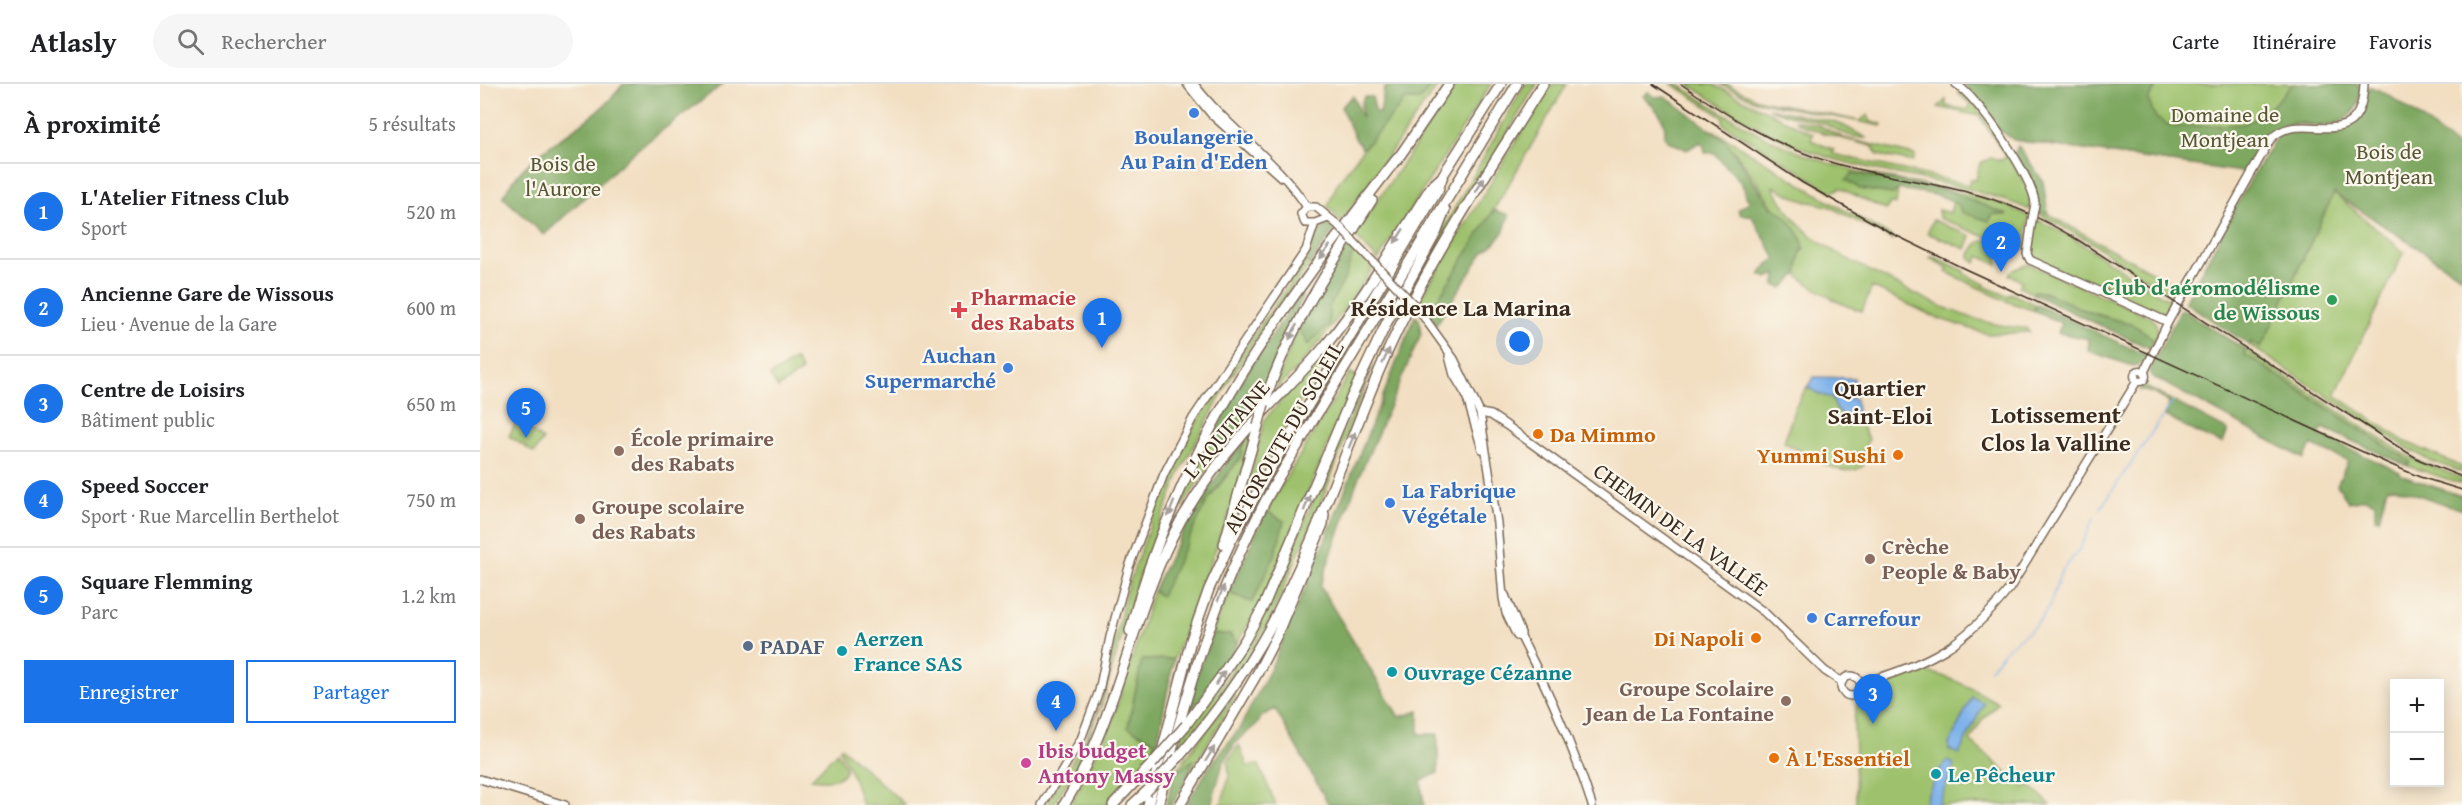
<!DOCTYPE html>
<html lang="fr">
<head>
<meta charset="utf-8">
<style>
	:root { --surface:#fff; --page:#f6f6f6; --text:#202124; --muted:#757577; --line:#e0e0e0; --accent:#1a73e8 }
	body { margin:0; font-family:"Gentium Book Plus",serif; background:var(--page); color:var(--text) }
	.controls { position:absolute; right:18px; bottom:18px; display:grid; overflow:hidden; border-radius:0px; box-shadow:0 3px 15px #0003 }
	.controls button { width:54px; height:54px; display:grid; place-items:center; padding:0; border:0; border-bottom:2px solid var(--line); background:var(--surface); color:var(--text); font:30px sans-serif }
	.you { position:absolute; left:1040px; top:258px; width:21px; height:21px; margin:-15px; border:4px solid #fff; border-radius:50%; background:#1a73e8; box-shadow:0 0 0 9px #1a73e833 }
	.badge { display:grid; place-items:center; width:39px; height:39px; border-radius:50%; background:var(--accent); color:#fff; font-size:20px; font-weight:700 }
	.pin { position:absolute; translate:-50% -50px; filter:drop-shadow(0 2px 3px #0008) }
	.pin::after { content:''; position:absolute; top:32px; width:21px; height:18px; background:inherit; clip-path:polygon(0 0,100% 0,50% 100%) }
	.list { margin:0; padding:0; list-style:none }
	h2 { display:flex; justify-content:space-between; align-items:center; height:78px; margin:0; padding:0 24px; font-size:26px }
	h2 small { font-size:20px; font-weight:400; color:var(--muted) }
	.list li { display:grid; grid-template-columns:39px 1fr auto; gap:18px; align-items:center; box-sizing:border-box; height:96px; padding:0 24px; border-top:2px solid var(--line) }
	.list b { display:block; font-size:22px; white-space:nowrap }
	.list p { margin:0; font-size:20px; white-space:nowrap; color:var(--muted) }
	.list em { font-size:20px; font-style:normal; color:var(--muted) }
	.actions { display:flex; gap:12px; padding:18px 24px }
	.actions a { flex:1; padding:14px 0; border:2px solid var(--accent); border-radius:0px; text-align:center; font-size:21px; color:var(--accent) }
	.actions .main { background:var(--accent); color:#fff }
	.icon { flex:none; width:33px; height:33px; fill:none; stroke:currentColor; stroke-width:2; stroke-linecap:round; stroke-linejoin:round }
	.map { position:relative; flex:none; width:1982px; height:721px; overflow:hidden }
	header { display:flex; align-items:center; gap:36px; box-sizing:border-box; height:84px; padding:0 30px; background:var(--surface); border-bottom:2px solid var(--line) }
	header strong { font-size:28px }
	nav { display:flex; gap:33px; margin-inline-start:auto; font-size:21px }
	.search { width:420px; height:54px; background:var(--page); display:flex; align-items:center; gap:15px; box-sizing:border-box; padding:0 21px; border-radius:33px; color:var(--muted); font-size:22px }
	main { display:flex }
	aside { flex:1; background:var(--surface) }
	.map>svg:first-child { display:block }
	.green { fill:#9dc16c; stroke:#6c7645; stroke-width:1.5 }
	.forest { fill:#7ea760; stroke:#5c683f; stroke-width:1.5 }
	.water { fill:#7eb2eb; stroke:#5c6e84; stroke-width:1.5 }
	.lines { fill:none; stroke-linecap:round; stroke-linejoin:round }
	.stream { stroke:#7eb2eb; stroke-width:1.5 }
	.minor-casing { stroke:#7b6957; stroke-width:10 }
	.highway-casing { stroke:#7b6957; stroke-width:12 }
	.minor { stroke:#fff; stroke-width:7 }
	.highway { stroke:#fff; stroke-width:9 }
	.rail { stroke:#3b2a1e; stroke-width:1.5 }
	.minor-bridge-casing { stroke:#7b6957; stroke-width:10; stroke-linecap:butt }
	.highway-bridge-casing { stroke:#7b6957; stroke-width:12; stroke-linecap:butt }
	.minor-bridge { stroke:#fff; stroke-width:7 }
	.highway-bridge { stroke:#fff; stroke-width:9 }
	.oneway { fill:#a79f9a }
	.shop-dot { fill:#3f7fe0; stroke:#fbf7ec; stroke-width:2 }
	.leisure-dot { fill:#2e9e5b; stroke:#fbf7ec; stroke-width:2 }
	.health-dot { fill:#e0444e; stroke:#fbf7ec; stroke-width:2 }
	.food-dot { fill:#e8710a; stroke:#fbf7ec; stroke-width:2 }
	.education-dot { fill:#8d6e63; stroke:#fbf7ec; stroke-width:2 }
	.service-dot { fill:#5c6f8a; stroke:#fbf7ec; stroke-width:2 }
	.culture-dot { fill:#0f9aa8; stroke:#fbf7ec; stroke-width:2 }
	.hotel-dot { fill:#d1479c; stroke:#fbf7ec; stroke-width:2 }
	.labels { text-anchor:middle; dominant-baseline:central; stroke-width:4.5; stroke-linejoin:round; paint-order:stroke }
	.park-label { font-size:22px; fill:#585735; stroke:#fbf7ec }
	.shop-label { font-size:22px; font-weight:bold; fill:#366cbe; stroke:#fbf7ec; text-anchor:start }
	.leisure-label { font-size:22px; font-weight:bold; fill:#27864d; stroke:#fbf7ec; text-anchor:end }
	.health-label { font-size:22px; font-weight:bold; fill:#be3a42; stroke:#fbf7ec; text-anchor:start }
	.street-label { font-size:22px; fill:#3b2a1e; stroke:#fbf7ec }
	.food-label { font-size:22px; font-weight:bold; fill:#c56008; stroke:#fbf7ec; text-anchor:start }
	.education-label { font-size:22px; font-weight:bold; fill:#785e54; stroke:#fbf7ec; text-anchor:start }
	.culture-label { font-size:22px; font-weight:bold; fill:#0d838f; stroke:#fbf7ec; text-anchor:start }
	.service-label { font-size:22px; font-weight:bold; fill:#4e5e75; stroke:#fbf7ec; text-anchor:start }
	.hotel-label { font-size:22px; font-weight:bold; fill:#b23c85; stroke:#fbf7ec; text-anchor:start }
	.neighbourhood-label { font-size:24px; font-weight:bold; fill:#3b2a1e; stroke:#fbf7ec }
</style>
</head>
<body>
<header>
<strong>Atlasly</strong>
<div class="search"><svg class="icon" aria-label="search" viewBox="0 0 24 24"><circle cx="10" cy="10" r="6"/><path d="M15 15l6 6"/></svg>Rechercher</div>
<nav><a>Carte</a><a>Itinéraire</a><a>Favoris</a></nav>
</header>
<main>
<aside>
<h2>À proximité<small>5 résultats</small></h2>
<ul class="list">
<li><span class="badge">1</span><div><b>L'Atelier Fitness Club</b><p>Sport</p></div><em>520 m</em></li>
<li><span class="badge">2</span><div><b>Ancienne Gare de Wissous</b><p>Lieu · Avenue de la Gare</p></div><em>600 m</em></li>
<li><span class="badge">3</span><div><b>Centre de Loisirs</b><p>Bâtiment public</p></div><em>650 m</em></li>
<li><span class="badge">4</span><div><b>Speed Soccer</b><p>Sport · Rue Marcellin Berthelot</p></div><em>750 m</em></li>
<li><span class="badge">5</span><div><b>Square Flemming</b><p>Parc</p></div><em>1.2 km</em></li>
</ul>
<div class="actions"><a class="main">Enregistrer</a><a>Partager</a></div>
</aside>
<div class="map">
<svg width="1982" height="721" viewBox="0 0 1982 721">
	<rect width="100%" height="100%" fill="#fbf7ec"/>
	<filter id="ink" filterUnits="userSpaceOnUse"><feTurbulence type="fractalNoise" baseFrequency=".0167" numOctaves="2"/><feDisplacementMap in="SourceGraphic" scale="12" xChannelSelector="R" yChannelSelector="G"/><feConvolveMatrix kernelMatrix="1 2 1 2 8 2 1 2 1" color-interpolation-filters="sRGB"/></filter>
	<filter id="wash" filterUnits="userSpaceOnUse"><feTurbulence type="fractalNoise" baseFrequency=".008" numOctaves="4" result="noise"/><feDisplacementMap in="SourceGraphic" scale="24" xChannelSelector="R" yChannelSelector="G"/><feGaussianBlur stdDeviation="1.35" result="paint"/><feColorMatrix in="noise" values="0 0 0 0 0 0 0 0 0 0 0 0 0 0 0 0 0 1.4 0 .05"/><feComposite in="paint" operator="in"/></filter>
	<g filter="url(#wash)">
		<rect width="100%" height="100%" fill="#f2dec1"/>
		<!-- green -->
		<path class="green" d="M952,0H959L861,138L848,122L857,100L883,65L925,16H940Z
			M977,0H1011L898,176L874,151Z
			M1045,0H1057L930,209L928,207Z
			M1071,0H1087L1001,148L949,229L938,218Z
			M1192,0H1198C1257,39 1304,68 1373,86C1432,102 1494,104 1549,132L1545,163L1541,167L1530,156L1528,147L1522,156L1506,153L1459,134L1458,126L1470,129L1473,117L1509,137L1513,130L1526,131L1471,108L1374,89L1380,105L1413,110L1418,105L1416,121L1410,119L1406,126L1360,104L1352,108L1243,40V33Z
			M1208,0H1232L1333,50L1331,56L1354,66L1353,70L1489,101L1490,95L1496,96L1500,79L1511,74L1521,76L1527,73L1498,30L1495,29L1494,31L1458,23L1466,16V22L1488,26L1490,20L1478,9L1481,6L1499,26L1549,105L1550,126C1486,98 1417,94 1350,74C1298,58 1254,30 1208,0Z
			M1240,0H1246L1277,15L1379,37L1388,31L1391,38L1402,40L1401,42L1276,17Z
			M1482,0H1879L1841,43C1793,34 1790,49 1769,89L1534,56L1517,44L1487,3Z
			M1288,24L1359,39L1386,54C1371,55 1358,46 1345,40C1326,33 1306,33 1288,24Z
			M1315,36L1338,41L1364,54L1435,71L1433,78L1398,71L1392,62C1376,58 1323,46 1315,36Z
			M1233,46L1350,118L1414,154L1413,156L1348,122L1321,116L1293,102C1302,121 1318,142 1336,155C1357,171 1381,182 1404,194C1448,217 1496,242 1546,244L1549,248L1507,250L1457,234L1392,203L1382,227C1356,220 1338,206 1316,191L1320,169C1296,130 1268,75 1233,46Z
			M1854,109L1924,168L1855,311L1924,357L1982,383V388L1951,377L1927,364L1769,261L1771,257L1781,264Z
			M1557,127L1568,130L1693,200L1688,209L1612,159L1557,129Z
			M1556,135L1591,153L1695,220L1687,228L1675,229L1557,176L1549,169Z
			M1453,136L1491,152L1486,165L1447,149Z
			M1512,156L1522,162L1517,170L1518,181L1499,172L1496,179L1489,173C1495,160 1498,156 1512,156Z
			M874,166L893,184C863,228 833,270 795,307L809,266L819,244L849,240V223L864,196Z
			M1452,172L1485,187L1484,190L1505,200L1504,202L1528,212L1530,209L1557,221L1553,226L1526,217L1466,188L1468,184L1450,174Z
			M825,177L830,180L792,231L750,295L701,386L660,490L621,623L593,689L573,721H566L606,654L622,616L646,507L683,406L712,346L755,278Z
			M1548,180L1671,233C1679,243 1680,247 1673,259L1672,254L1633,235L1604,226L1565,208L1554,207L1553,210L1539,203L1542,197L1529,191L1531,187Z
			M859,252L766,410L785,335Z
			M1766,266L1921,368L1942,379L1982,394V400L1928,382L1930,378L1764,270Z
			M315,275L322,287L298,304L290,292Z
			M893,282L845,409L790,535L766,577L733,625L699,665L702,651L743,600L780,537L798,501L852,372Z
			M870,289L877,292L785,510L757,560L750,550H732L749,509L771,518L803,437L786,427Z
			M1327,303L1352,314L1356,325L1370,338L1378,336L1389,355L1384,364L1383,382C1363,398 1323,368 1304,358L1315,323Z
			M37,337L63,356L54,369L29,352Z
			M772,349L755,414L694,575L662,576L648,642L674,657L675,670L627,721H591L633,635L673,507L681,511L727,417L761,373L763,359Z
			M731,355L747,358L688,442L710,392Z
			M1433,586C1464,588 1491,604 1518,619L1501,637L1490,657L1544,703L1550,702L1571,721H1376L1374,636L1377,619L1394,599Z
			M753,611L756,613L708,692L712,677L694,689Z
			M759,661L767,682L779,681L796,721H741L749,693L748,677Z
			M361,663L425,721H382L374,695L359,665Z
			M357,668L365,682V688C356,699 343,696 331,695Z"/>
		<!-- forest -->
		<path class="forest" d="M143,0H243L154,68L64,151L23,113C48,62 112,45 143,0Z
			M911,0H952L940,16H925L883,65L876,56L861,23L873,12L882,34L881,20L884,13H892L896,29H900L904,5Z
			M1482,0H1678L1668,16L1676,34L1692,43L1763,40L1782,32L1813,0H1879C1881,12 1879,22 1871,30C1847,55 1825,30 1801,43C1785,51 1777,74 1769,89L1534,56L1517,44L1487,3Z
			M1889,3C1910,6 1963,52 1982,67V193L1854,109L1781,264L1771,258L1769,261L1705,218L1773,91L1797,52L1813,45L1842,48L1858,46L1877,33L1884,25L1886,7Z
			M1168,8L1175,13L1185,12L1247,58L1291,123C1305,127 1322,150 1324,164L1320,169L1318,189L1303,204L1295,201L1296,190L1288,194L1280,191L1288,180L1296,175L1271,131H1261L1258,126L1270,117L1266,113C1264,93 1244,85 1235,69H1225L1224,62L1220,58L1207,66L1188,57L1184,52C1189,36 1173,22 1163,12Z
			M1538,62L1563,97L1568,130L1557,127L1554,102L1535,69Z
			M1373,89L1471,108L1528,131L1513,130L1509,137L1481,128C1478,110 1434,108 1419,105L1413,110L1380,105L1366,96Z
			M1014,126L1029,131L1024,147L1015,159L1003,168L956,241L949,229Z
			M850,141L855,145L830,180L825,177C834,164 833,146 850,141Z
			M869,160L874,166L864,196L849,223V240L828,261L819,244Z
			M1554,207C1573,209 1589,220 1606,227C1625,235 1656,236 1670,253C1674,257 1673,260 1671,265L1553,210Z
			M820,210L823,214L804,249L778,326L747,358L731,355L765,291Z
			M1557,221L1668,272L1663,280L1653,282L1608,267L1609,255L1578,249L1581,239L1553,226Z
			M1701,225L1766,266L1764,270L1930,378L1928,382L1843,344L1839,351L1920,388V391L1982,412V426L1915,403L1907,404L1899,435L1895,434V419L1885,415L1868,418L1857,401L1868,377L1831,361L1824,375L1673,293L1670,290L1671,283Z
			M935,232L939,234L941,250L878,395L840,502L919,633L939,627V650H958V689L941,697L944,721H849L795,625L782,632L778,639L756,658L743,679L731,721H706L730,682L759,645L791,584L840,469Z
			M1664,302L1748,346L1743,359C1728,357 1700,339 1685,332L1689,318L1673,309L1659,306Z
			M763,359L761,373L727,417L681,512L673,507C698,454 725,404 763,359Z
			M786,427L804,437L795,471L772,518L749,509Z
			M732,550H750L757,560L731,601L706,633L717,592Z
			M694,575L675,670L674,657L648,643L662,576Z
			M713,676L708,692L692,721H686L694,689Z"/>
		<!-- water -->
		<path class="water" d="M1334,293L1374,294L1376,311H1371V315H1376L1378,336L1370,338L1356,325L1352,314L1339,310L1327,303Z
			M1492,613L1504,619L1479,670L1469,666V660Z
			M1467,677L1473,679L1474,682L1458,721H1444C1447,710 1459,683 1467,677Z"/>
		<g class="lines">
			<!-- stream -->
			<path class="stream" d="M1620,425L1693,317
				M1509,586L1527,564L1556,541L1569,523L1581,488L1599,466L1614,433"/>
		</g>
	</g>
	<g filter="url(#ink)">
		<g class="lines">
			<!-- minor casing -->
			<g class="minor-casing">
				<path id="minor" d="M707,0L732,31L801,93
					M714,0C748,45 796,75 827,123
					M1476,0C1497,12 1555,96 1555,120
					M827,123L821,130L825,139H835L848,134
					M827,123H836L858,141
					M1552,136L1547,170L1550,176L1688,238
					M872,156L895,180
					M938,225L974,275L1000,329L1017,439L1023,514L1026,529L1037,552L1041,553
					M969,272L974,291L986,311L1002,365
					M1654.5 292a5.5 5.5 0 1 1 11 0a5.5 5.5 0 1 1-11 0Z
					M1664,288L1688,238L1790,56C1819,21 1881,77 1884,0
					M1000,329L1011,331L1026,341L1284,528L1345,587L1362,598
					M1025,511L1041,549V553C1069,607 1093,663 1112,721
					M1361 602a10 10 0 1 1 20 0a10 10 0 1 1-20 0Z
					M1381,600C1452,577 1482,564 1530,504L1657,297
					M0,695L85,721
					M562,721L601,655L619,607L630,553L649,483L684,390L713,334L826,166L835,139"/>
			</g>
			<!-- highway casing -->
			<g class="highway-casing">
				<path id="highway" d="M917,76L969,0
					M784,320C808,244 851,182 892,116
					M744,460L778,342
					M650,547C699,358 802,223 919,72
					M706,641L740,594L765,556L784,521L871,314L907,238L957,147L965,126
					M698,674C732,634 763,592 789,545C833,463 863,373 899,287C942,186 1005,93 1063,0
					M584,721C639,633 651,526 701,436C718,407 737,380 759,355C786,323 818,294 845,262C885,213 917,156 951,103L962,93
					M633,721L672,680
					M652,721L666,708
					M668,721L711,556L729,505L751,457L787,390L958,106L963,91L1021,0
					M678,721C707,604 737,501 797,396L1037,0
					M700,721L777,590L796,553L843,440L844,430"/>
			</g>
			<!-- minor -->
			<use href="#minor" class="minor"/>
			<!-- highway -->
			<use href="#highway" class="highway"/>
			<!-- rail -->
			<path class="rail" d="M1173,0L1323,99L1413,150L1485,185L1907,379L1940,393L1982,406
				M1201,0C1248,32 1295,62 1350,78C1399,93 1450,97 1498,111C1534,121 1567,137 1598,156L1920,364L1940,376L1982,393"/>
			<!-- minor-bridge casing -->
			<g class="minor-bridge-casing">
				<path id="minor-bridge" d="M1552,136L1555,120
					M858,141L872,156
					M895,180L938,225"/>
			</g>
			<!-- highway-bridge casing -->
			<g class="highway-bridge-casing">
				<path id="highway-bridge" d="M778,342L784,320
					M672,680L706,641
					M666,708L698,674"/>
			</g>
			<!-- minor-bridge -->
			<use href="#minor-bridge" class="minor-bridge"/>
			<!-- highway-bridge -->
			<use href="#highway-bridge" class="highway-bridge"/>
		</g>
		<!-- one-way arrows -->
		<defs><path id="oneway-solid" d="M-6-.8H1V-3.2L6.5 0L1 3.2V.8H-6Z" transform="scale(1.5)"/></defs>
		<g class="oneway">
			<use href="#oneway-solid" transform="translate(1000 101) rotate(-59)"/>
			<use href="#oneway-solid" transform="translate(919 152) rotate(123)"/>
			<use href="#oneway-solid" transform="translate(845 168) rotate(127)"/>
			<use href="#oneway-solid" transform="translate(813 248) rotate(117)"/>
			<use href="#oneway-solid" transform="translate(906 272) rotate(-65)"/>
			<use href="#oneway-solid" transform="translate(872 356) rotate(-68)"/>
			<use href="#oneway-solid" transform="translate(827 419) rotate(-68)"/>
			<use href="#oneway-solid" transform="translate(691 425) rotate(112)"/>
			<use href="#oneway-solid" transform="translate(741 509) rotate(-68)"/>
			<use href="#oneway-solid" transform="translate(740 594) rotate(-56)"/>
			<use href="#oneway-solid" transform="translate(730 670) rotate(-58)"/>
		</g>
	</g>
	<!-- markers -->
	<g class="shop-dot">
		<circle cx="714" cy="29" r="6"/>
		<circle cx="528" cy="284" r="6"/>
		<circle cx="910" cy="419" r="6"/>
		<circle cx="1332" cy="534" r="6"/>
	</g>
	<circle class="leisure-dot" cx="1852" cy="216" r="6"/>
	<path class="health-dot" d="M476 217h6v6h6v6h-6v6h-6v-6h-6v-6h6z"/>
	<g class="food-dot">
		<circle cx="1058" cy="350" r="6"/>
		<circle cx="1418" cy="371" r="6"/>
		<circle cx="1276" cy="554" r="6"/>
		<circle cx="1294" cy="674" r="6"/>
	</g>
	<g class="education-dot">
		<circle cx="139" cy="367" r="6"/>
		<circle cx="100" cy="435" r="6"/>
		<circle cx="1390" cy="475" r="6"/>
		<circle cx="1306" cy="617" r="6"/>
	</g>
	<circle class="service-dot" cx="268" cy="562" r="6"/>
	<g class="culture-dot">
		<circle cx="362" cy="567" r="6"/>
		<circle cx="912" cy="588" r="6"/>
		<circle cx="1456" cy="690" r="6"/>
	</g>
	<circle class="hotel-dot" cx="546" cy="679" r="6"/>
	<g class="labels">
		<!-- park labels -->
		<g class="park-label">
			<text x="1745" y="30">Domaine de<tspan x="1745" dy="25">Montjean</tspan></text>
			<text x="1909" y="67">Bois de<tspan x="1909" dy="25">Montjean</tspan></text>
			<text x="83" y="79">Bois de<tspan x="83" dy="25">l'Aurore</tspan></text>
		</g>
		<!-- shop labels -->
		<g class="shop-label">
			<text x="714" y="52" text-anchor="middle">Boulangerie<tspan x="714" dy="25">Au Pain d'Eden</tspan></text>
			<text x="516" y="271" text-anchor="end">Auchan<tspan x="516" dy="25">Supermarché</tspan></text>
			<text x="922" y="406">La Fabrique<tspan x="922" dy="25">Végétale</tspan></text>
			<text x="1344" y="534">Carrefour</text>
		</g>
		<!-- leisure labels -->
		<g class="leisure-label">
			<text x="1840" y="203">Club d'aéromodélisme<tspan x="1840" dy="25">de Wissous</tspan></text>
		</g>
		<!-- health labels -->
		<g class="health-label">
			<text x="491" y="213">Pharmacie<tspan x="491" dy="25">des Rabats</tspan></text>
		</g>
		<!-- street labels -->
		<g class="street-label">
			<text transform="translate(746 345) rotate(-50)">L'AQUITAINE</text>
			<text transform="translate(803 353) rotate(-60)">AUTOROUTE DU SOLEIL</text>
			<text transform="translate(1201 445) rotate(36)">CHEMIN DE LA VALLÉE</text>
		</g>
		<!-- food labels -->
		<g class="food-label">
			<text x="1070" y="350">Da Mimmo</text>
			<text x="1406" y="371" text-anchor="end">Yummi Sushi</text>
			<text x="1264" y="554" text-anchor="end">Di Napoli</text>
			<text x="1306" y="674">À L'Essentiel</text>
		</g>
		<!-- education labels -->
		<g class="education-label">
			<text x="151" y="354">École primaire<tspan x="151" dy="25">des Rabats</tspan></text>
			<text x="112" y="422">Groupe scolaire<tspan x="112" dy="25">des Rabats</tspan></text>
			<text x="1402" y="462">Crèche<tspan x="1402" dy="25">People &amp; Baby</tspan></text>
			<text x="1294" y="604" text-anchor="end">Groupe Scolaire<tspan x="1294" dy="25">Jean de La Fontaine</tspan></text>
		</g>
		<!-- culture labels -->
		<g class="culture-label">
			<text x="374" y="554">Aerzen<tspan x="374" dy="25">France SAS</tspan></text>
			<text x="924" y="588">Ouvrage Cézanne</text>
			<text x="1468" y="690">Le Pêcheur</text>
		</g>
		<!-- service labels -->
		<g class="service-label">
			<text x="280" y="562">PADAF</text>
		</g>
		<!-- hotel labels -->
		<g class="hotel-label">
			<text x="558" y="666">Ibis budget<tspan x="558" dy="25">Antony Massy</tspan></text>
		</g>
		<!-- neighbourhood labels -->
		<g class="neighbourhood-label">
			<text x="981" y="223">Résidence La Marina</text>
			<text x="1400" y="303">Quartier<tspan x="1400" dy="28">Saint-Eloi</tspan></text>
			<text x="1576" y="330">Lotissement<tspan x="1576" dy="28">Clos la Valline</tspan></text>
		</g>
	</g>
</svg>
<div class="controls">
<button>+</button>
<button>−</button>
</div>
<div class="you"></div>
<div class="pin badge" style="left:622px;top:264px">1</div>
<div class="pin badge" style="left:1521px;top:188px">2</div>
<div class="pin badge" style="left:1393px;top:640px">3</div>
<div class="pin badge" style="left:576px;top:647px">4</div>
<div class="pin badge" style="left:46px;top:354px">5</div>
</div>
</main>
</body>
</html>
